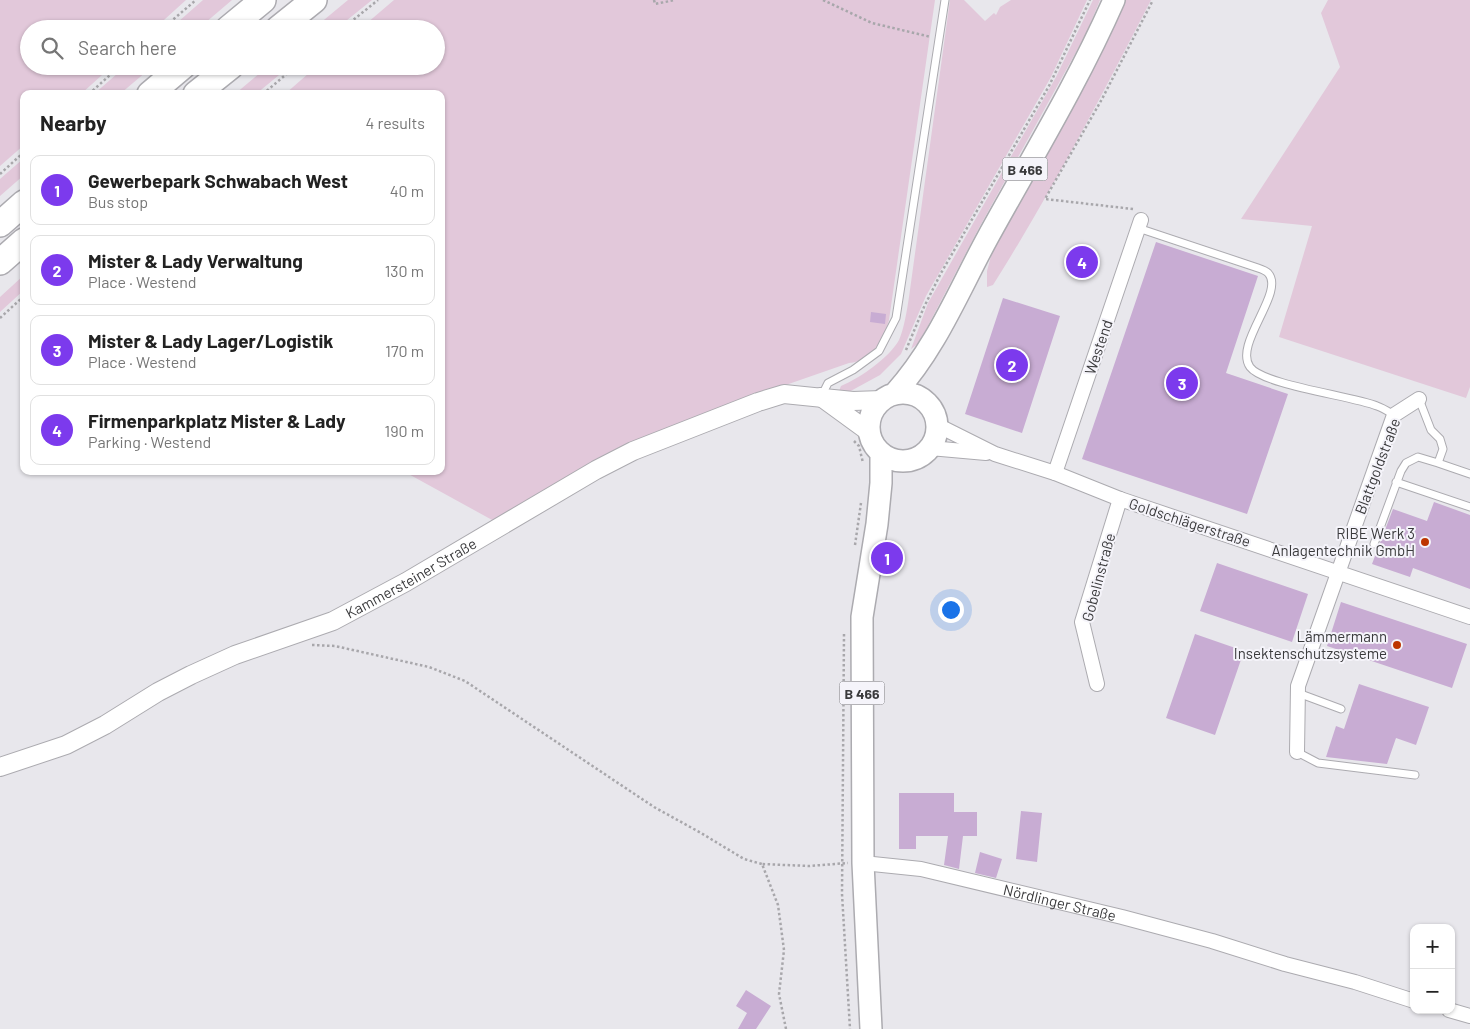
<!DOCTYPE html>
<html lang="en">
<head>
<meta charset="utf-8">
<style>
	:root { --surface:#fff; --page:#f6f6f6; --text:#222; --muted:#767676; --line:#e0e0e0; --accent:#7c3aed }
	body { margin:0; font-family:Barlow,sans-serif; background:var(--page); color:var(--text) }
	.controls { position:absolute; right:15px; bottom:15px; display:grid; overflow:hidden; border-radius:10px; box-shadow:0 1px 4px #0004 }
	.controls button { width:45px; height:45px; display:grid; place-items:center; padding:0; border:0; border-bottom:1px solid var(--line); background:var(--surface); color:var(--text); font:25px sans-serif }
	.you { position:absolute; left:950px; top:609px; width:18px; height:18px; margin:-12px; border:4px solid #fff; border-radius:50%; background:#1a73e8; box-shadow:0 0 0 8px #1a73e833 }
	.badge { display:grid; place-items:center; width:32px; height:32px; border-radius:50%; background:var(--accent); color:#fff; font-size:16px; font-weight:700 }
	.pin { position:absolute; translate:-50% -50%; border:2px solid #fff; box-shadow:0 1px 5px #0006 }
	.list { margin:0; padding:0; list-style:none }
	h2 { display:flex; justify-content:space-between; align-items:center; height:65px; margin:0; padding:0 20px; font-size:21px }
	h2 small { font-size:16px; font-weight:400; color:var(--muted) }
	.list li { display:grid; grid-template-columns:32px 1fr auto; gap:15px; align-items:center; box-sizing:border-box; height:70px; margin:0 10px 10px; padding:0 10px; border:1px solid var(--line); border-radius:10px }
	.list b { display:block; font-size:19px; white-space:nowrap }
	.list p { margin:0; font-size:16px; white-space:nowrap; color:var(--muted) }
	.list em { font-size:16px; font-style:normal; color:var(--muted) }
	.icon { flex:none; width:28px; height:28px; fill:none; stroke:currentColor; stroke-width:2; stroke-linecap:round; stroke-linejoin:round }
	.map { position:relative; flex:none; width:1470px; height:1029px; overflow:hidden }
	.search { position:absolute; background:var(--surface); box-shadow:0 1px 4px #0004; left:20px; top:20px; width:425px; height:55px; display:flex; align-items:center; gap:12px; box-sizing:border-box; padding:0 18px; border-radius:28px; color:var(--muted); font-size:19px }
	.panel { position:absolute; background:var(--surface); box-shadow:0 1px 4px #0004; left:20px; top:90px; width:425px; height:385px; border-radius:10px }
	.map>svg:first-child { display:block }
	.green { fill:#e2c8da }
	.building { fill:#c8acd3 }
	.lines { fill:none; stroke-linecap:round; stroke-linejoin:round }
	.service-casing { stroke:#acabb0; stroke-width:9 }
	.minor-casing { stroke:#acabb0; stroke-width:16 }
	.tertiary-casing { stroke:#acabb0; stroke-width:20 }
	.primary-casing { stroke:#acabb0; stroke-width:24 }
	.motorway-casing { stroke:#acabb0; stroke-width:28 }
	.path { stroke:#a8a7ab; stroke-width:2.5; stroke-dasharray:2.5 2.5; stroke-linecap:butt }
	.service { stroke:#fff; stroke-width:7 }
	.minor { stroke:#fff; stroke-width:14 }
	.tertiary { stroke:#fff; stroke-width:18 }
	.primary { stroke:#fff; stroke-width:21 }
	.motorway { stroke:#fff; stroke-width:25 }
	.poi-dot { fill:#bd3500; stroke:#f5f4fa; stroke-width:2 }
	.labels { text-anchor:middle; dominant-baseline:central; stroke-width:4; stroke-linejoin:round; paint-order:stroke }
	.shield { fill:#f5f4fa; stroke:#727275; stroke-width:1 }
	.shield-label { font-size:14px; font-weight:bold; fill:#3a3a3c }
	.street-label { font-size:15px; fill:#3a3a3c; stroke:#f5f4fa }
	.poi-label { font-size:15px; fill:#3a3a3c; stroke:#f5f4fa; text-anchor:end }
</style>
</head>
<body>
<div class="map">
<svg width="1470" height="1029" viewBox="0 0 1470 1029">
	<rect width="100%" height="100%" fill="#e8e7ec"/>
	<!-- green -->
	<path class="green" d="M0,0H186L154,29H29V66H112L81,94H24V145L0,166Z
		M203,0H232L198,29H170Z
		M348,0H372L336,29H313Z
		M394,0H935L889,320C883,340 872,361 849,363L722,407L494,521L403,471H441V94H285L317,66H436V29H360Z
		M950,0H964L985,21L994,13L996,15L1000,7L1011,0H1087L1051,77L926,296L901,354L880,375L847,393L839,391L841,386C860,378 889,358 899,340C904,329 907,310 909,297Z
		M1093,0H1100L1086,34L980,226L919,343L911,349L928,303L1056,77Z
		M1125,0H1151C1101,97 1051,193 993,285L987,287V271L994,245L1115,23Z
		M1328,0H1470V387L1466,398L1279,337L1312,226L1241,219L1340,67L1321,13Z
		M126,66H153L120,94H94Z
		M268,66H290L256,94H235Z
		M24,158V175L0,196V179Z
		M24,275V290L0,312V297Z"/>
	<!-- building -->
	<path class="building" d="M1156,242L1258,276L1226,373L1288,394L1247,514L1082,459Z
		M1003,298L1060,316L1022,433L965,414Z
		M871,312L886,314L885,324L870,322Z
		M1434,502L1470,515V589L1413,568L1410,577L1372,564L1393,509L1427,521Z
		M1217,563L1308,594L1292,642L1200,611Z
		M1341,602L1467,644L1452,688L1327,646Z
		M1195,634L1244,651L1215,735L1166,718Z
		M1359,684L1429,707L1416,745L1396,738L1387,764L1326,757L1336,726L1344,729Z
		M899,793H954V812H977V836H963L959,869L944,865L948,836H916V849H899Z
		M1021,811L1042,813L1037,862L1016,859Z
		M980,852L1002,859L996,878L975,873Z
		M746,990L771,1006L756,1029H738L747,1013L736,1006Z"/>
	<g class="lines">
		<!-- service casing -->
		<g class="service-casing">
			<path id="service" d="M1138,228L1258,268C1261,269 1266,271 1268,273C1286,292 1233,344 1250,367C1263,385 1352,396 1377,406C1383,408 1389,412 1394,415
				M821,397L828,383L853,370L879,351L896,318L945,0
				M1438,463L1470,474
				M1396,482L1470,507
				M1374,544L1401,471L1406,463L1418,457L1438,463L1443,449L1440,439L1431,430L1419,399
				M1298,693L1341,709
				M1297,752L1318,763L1415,775"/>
		</g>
		<!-- minor casing -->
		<g class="minor-casing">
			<g id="minor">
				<path d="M937,425L995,454L1055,473L1120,499L1470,617"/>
				<path d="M930,448L986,453"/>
				<path d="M1055,473L1141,220"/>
				<path d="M1097,684L1082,622L1120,499"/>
				<path d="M1297,752L1298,686L1394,415L1419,399"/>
				<path id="s1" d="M863,863L921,869L1122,917L1212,941L1285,964L1355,982L1414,1001"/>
				<path d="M1449,1010L1470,1016"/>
			</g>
		</g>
		<!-- tertiary casing -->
		<g class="tertiary-casing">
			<g id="tertiary">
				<path d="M821,397L869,432"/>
				<path id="s2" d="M0,767L66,745L105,725L158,692L191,675L235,655L333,621L406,582L596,470L633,451L758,402L784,394L853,401L882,400"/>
			</g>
		</g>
		<!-- primary casing -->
		<g class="primary-casing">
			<path id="primary" d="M869 427a34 34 0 1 1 68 0a34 34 0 1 1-68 0Z
				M895,393C936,348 959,290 988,237C1031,159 1078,82 1114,0
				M871,1029L863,863L862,617L877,524L881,483V453"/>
		</g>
		<!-- motorway casing -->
		<g class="motorway-casing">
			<path id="motorway" d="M228,29L263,0
				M278,29L314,0
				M150,94L183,66
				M196,94L231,66
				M0,224L24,203
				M0,262L24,241"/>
		</g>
		<!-- path -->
		<path class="path" d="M654,0L655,4L675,0
			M823,0L872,23L931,37
			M162,29L196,0
			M342,29L378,0
			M89,94L120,66
			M263,94L296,66
			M0,174L24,152
			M1133,209L1045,199L1102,99L1153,0
			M0,318L24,296
			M906,350L924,307L941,273L1049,86L1090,0
			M854,441L859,446L863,463
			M855,545L861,503
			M844,634L842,894L850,1029
			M312,645L335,646L429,667L465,681L654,807L701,833L744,859L762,864
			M786,1029L779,994L784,950L778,905L762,864L809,866L848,863"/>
		<!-- service -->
		<use href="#service" class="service"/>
		<!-- minor -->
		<use href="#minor" class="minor"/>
		<!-- tertiary -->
		<use href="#tertiary" class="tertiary"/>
		<!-- primary -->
		<use href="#primary" class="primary"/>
		<!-- motorway -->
		<use href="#motorway" class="motorway"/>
	</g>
	<!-- markers -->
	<g class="poi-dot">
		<circle cx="1425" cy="542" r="5"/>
		<circle cx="1397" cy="645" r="5"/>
	</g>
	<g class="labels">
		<!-- shield labels -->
		<g class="shield">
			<rect x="1002.5" y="157.5" width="45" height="23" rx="4"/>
			<rect x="839.5" y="681.5" width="45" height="23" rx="4"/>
		</g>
		<g class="shield-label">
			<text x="1025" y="169">B 466</text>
			<text x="862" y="693">B 466</text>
		</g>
		<!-- street labels -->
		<g class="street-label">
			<text transform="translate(1098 347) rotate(-71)">Westend</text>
			<text transform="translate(1377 466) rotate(-69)">Blattgoldstraße</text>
			<text transform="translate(1190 522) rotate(18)">Goldschlägerstraße</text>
			<text stroke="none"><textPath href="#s2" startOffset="454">Kammersteiner Straße</textPath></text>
			<text transform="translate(1098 577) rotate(-75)">Gobelinstraße</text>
			<text stroke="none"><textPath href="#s1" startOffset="201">Nördlinger Straße</textPath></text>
		</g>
		<!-- poi labels -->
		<g class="poi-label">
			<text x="1415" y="533">RIBE Werk 3<tspan x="1415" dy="17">Anlagentechnik GmbH</tspan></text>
			<text x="1387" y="636">Lämmermann<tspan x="1387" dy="17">Insektenschutzsysteme</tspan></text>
		</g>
	</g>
</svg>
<div class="controls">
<button>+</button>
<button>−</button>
</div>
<div class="you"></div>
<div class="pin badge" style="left:887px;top:558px">1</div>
<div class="pin badge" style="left:1012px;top:365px">2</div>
<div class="pin badge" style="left:1182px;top:383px">3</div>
<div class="pin badge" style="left:1082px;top:262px">4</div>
<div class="search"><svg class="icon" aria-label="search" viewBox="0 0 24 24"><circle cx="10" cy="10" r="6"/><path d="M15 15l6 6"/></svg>Search here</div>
<section class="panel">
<h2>Nearby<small>4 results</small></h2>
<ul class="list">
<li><span class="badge">1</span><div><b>Gewerbepark Schwabach West</b><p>Bus stop</p></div><em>40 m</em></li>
<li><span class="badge">2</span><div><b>Mister &amp; Lady Verwaltung</b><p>Place · Westend</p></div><em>130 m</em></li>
<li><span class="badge">3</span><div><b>Mister &amp; Lady Lager/Logistik</b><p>Place · Westend</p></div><em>170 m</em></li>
<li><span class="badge">4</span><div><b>Firmenparkplatz Mister &amp; Lady</b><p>Parking · Westend</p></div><em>190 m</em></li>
</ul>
</section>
</div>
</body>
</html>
